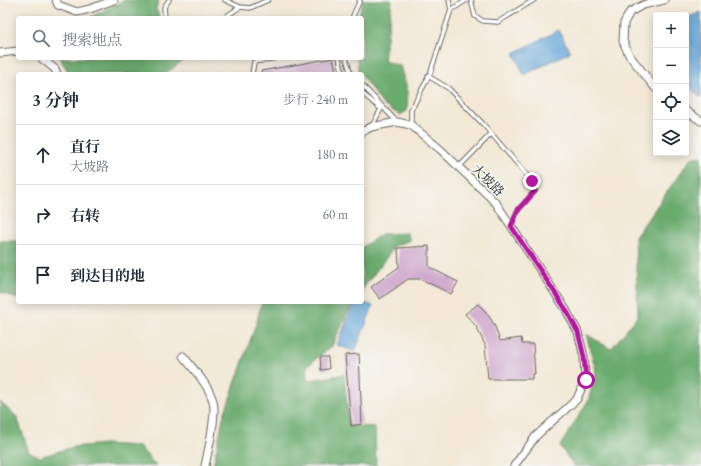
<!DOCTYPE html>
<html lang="zh">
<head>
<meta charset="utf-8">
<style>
	:root { --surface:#fff; --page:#f2f2f3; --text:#1f2937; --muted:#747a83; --line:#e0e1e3 }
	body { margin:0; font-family:"EB Garamond","Noto Serif SC",serif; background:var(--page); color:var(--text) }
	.controls { position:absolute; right:12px; top:12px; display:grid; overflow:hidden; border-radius:4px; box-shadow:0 2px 10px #0003 }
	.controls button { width:36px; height:36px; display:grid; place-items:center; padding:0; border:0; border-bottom:1px solid var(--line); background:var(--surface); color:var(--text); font:20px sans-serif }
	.stop { position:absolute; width:12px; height:12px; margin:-9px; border:3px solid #b5179e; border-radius:50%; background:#fff }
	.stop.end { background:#b5179e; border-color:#fff; box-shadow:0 1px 4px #0008 }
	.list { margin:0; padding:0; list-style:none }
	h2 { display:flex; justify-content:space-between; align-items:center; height:52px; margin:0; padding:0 16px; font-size:17px }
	h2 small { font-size:13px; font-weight:400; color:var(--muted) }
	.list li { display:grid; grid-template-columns:26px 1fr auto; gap:12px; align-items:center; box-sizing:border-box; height:60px; padding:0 16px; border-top:1px solid var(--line) }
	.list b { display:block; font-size:15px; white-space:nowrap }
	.list p { margin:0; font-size:13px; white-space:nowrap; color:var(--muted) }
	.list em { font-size:13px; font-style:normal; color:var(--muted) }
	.icon { flex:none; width:22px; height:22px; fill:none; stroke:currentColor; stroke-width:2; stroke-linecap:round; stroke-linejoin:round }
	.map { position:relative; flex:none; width:701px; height:466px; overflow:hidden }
	.search { position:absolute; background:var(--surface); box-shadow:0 2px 10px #0003; left:16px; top:16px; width:348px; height:44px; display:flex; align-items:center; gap:10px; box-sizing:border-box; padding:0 14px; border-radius:4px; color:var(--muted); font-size:15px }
	.panel { position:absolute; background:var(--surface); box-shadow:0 2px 10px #0003; left:16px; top:72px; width:348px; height:232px; border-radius:4px }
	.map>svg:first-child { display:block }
	.forest { fill:#6aab6e; stroke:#436445 }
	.water { fill:#65a5d8; stroke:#40607a }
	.building { fill:#d0abcf }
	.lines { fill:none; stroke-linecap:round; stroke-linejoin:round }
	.lane-casing { stroke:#67635d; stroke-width:5.5 }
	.street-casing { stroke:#67635d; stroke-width:9 }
	.lane { stroke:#fff; stroke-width:3.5 }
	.street { stroke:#fff; stroke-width:7 }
	.route { stroke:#b5179e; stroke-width:5 }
	.labels { text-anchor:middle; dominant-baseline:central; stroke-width:3; stroke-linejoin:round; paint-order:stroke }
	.street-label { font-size:13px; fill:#1c1c1c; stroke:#f6f6f2 }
</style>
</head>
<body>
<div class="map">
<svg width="701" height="466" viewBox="0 0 701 466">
	<rect width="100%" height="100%" fill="#f6f6f2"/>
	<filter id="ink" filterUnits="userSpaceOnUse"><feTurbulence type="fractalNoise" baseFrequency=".025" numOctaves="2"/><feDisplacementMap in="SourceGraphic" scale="8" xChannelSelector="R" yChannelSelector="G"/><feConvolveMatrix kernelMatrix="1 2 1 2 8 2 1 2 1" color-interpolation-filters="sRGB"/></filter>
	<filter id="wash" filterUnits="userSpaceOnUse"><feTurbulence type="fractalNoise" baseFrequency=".012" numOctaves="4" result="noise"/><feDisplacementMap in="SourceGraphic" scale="16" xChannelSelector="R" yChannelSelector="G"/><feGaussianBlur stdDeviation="0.9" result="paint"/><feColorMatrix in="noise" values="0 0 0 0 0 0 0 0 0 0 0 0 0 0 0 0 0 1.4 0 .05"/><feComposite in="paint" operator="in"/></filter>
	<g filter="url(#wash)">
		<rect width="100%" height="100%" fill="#f2e8d5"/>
		<!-- forest -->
		<path class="forest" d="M125,0H159L156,9L160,18H88Z
			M363,0H392L384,61L400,66L408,91L407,111L400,115L383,105L362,76V74L358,71L357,58H362V18H358Z
			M59,58H186L165,74H70Z
			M701,156V466H574L560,446L588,401L596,371L586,334L611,349L638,316L635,237L691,158Z
			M407,233L410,240L395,246L362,290V247L382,234Z
			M0,241H18V299L0,292Z
			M262,302H353L332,346L307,366V381L344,374L349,426L375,427L376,466H213L223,418L256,324Z
			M0,402L17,417L29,452L40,457L72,447L104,444L139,446L156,466H0Z"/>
		<!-- water -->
		<path class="water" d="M701,12V98L689,87L686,82V18Z
			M559,30L570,52L524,75L514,53Z
			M354,302H362L373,306L355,352L337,345Z"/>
		<g id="blocks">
			<!-- building -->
			<path class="building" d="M333,58L336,70L322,74H261V71Z
				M429,246V267L458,282L451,294L421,279H408L380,299L371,287L399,267L398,248Z
				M478,304L486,312L494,324L500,341L521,338L522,344H533L535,374H532V379H488L485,345L476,326L465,314Z
				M359,354L362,424L351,426L345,355Z
				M320,357H328L329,369L321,370Z"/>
		</g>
	</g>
	<g filter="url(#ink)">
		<use href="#blocks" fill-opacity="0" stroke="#67635d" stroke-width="1"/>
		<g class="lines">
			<!-- lane casing -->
			<g class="lane-casing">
				<path id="lane" d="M225,0L240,7L250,8L268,0
					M449,0L451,10
					M471,0L475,16L483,21L498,22L534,0
					M165,18L164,7L169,0
					M226,18L228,15L240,7
					M352,18L360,0
					M339,58L343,74
					M346,58L351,74
					M252,74L254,62L276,58
					M428,76L448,88L483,124L532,181L535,191L518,210L511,225
					M362,85L397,122
					M362,93L381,109L372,126
					M411,125V110L430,74L451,10L467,0
					M459,167L491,134"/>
			</g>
			<!-- street casing -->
			<g class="street-casing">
				<path id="street" d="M56,0L58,5L77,12L90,9L114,0
					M0,53L18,51
					M41,58L55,69L57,74
					M656,89L629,55L623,41L624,23L630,12L643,5L664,0
					M686,111L701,121
					M362,132L371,127L397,122L411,125L441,150L496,203L565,308L578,332L584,357L585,380L577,399L536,436L514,466
					M183,356C194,370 208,384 213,401C217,414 208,451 205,466"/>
			</g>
			<!-- lane -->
			<use href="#lane" class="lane"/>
			<!-- street -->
			<use href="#street" class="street"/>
		</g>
	</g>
	<g class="lines" filter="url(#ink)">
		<!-- route -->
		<path class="route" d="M532,181L535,191L518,210L511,226L565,308L578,332L584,357L586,380"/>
	</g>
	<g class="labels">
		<!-- street labels -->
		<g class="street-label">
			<text transform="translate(488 180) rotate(45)">大坡路</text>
		</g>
	</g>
</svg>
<div class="controls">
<button>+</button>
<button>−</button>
<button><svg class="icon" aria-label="locate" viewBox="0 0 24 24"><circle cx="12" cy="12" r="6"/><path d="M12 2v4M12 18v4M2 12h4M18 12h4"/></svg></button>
<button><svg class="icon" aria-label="layers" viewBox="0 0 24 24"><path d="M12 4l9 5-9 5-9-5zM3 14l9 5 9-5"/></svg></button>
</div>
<div class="stop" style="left:586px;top:380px"></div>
<div class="stop end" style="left:532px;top:181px"></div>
<div class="search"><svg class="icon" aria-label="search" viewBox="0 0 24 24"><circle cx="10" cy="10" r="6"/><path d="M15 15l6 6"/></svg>搜索地点</div>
<section class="panel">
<h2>3 分钟<small>步行 · 240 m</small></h2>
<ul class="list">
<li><svg class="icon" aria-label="ahead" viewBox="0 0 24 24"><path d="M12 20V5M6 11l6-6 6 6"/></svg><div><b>直行</b><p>大坡路</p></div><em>180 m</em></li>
<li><svg class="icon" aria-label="right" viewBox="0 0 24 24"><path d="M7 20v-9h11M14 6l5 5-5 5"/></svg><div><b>右转</b></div><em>60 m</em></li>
<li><svg class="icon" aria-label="arrive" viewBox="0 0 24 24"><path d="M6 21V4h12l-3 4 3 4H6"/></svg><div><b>到达目的地</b></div></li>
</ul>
</section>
</div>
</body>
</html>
